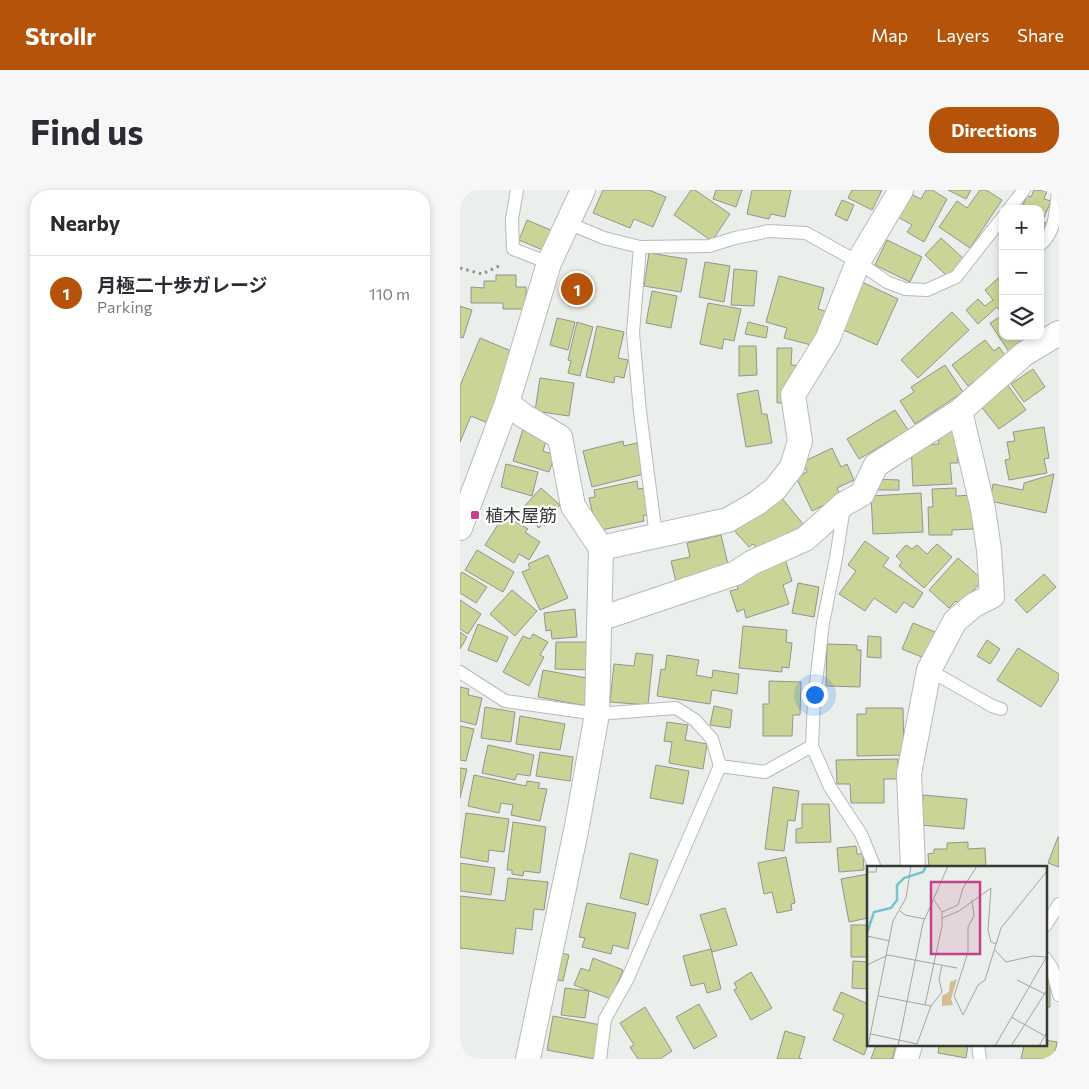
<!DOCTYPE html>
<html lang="en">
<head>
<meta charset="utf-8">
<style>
	:root { --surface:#fff; --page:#f7f7f7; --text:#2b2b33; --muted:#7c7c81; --line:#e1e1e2; --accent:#b45309 }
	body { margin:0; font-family:Commissioner,"Noto Sans JP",sans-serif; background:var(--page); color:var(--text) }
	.controls { position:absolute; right:15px; top:15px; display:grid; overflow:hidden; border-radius:10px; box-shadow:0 2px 8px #0003 }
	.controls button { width:45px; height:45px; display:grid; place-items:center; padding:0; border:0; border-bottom:1px solid var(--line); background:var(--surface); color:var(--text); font:25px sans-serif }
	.you { position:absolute; left:354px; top:504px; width:18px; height:18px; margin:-12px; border:4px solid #fff; border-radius:50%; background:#1a73e8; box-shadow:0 0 0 8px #1a73e833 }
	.badge { display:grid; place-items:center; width:32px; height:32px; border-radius:50%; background:var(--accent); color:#fff; font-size:16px; font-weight:700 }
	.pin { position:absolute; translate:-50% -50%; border:2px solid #fff; box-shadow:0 1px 5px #0006 }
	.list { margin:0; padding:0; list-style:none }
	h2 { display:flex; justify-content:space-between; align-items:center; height:65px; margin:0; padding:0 20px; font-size:21px }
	h2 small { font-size:16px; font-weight:400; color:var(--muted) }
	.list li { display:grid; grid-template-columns:32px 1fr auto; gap:15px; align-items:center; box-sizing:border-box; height:75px; padding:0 20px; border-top:1px solid var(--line) }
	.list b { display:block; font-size:19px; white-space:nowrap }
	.list p { margin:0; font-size:16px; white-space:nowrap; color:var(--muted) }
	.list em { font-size:16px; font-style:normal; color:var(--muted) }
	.icon { flex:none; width:28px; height:28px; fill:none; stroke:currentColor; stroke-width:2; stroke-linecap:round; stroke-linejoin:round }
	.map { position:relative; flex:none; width:599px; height:869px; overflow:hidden; border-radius:20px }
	header { display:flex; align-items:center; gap:30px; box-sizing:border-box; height:70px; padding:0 25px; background:var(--accent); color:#fff }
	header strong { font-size:24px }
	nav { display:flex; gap:28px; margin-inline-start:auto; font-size:18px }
	.intro { display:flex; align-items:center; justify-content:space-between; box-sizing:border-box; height:120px; padding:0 30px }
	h1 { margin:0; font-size:35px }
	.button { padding:12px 22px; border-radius:20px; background:var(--accent); color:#fff; font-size:18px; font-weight:700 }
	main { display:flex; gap:30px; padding:0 30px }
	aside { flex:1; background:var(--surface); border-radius:20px; box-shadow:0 2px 8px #0003 }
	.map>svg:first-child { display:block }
	.building { fill:#cbd497; stroke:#93948f }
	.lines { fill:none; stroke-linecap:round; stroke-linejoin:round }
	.lane-casing { stroke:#b7bbb7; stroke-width:14 }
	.street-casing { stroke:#b7bbb7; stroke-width:26 }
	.path { stroke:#909491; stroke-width:3; stroke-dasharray:2.5 4; stroke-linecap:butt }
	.lane { stroke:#fff; stroke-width:12 }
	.street { stroke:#fff; stroke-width:24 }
	.poi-dot { fill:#c3428c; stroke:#fff; stroke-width:2 }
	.labels { text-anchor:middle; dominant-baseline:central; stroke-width:4.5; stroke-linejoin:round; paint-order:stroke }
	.poi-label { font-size:18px; fill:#373937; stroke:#fff; text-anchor:start }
	.inset-river { fill:none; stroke:#73c3d2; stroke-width:2.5 }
	.inset-road { fill:none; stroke:#a2a6a3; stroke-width:1 }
	.view { fill:#c3428c; fill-opacity:0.15; stroke:#c3428c; stroke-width:2.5 }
	.inset-edge { fill:none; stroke:#373937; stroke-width:2.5 }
</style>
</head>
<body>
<header>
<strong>Strollr</strong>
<nav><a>Map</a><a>Layers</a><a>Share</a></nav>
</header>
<div class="intro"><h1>Find us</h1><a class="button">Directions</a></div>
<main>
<aside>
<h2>Nearby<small></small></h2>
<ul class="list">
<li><span class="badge">1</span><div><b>月極二十歩ガレージ</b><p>Parking</p></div><em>110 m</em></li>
</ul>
</aside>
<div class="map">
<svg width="599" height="869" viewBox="0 0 599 869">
	<rect width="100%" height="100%" fill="#eaefeb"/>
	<!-- building -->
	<path class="building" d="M143,0H189L206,7L193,37L174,29L170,38L133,23Z
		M231,0H235L270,24L252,51L214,25Z
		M256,0H282L276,17L253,9Z
		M292,0H331L325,27L311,24L309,29L287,24Z
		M392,0H422L412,20L388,8Z
		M466,0H472L487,9L464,52L447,42L452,35L438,27L451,4L461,9Z
		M488,0H511L506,9Z
		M520,0H526L542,10L510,58L479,37L497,11L507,18Z
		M574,0L587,1L584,9L591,11L582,32L586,33L581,44L580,19H561L567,6L571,7Z
		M382,10L394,15L387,31L375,25Z
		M67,30L93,41L85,61L59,50Z
		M481,48L504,69L487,86L465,65Z
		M427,50L462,67L450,92L415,75Z
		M189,63L227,69L221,102L184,96Z
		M245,72L270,76L264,112L239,107Z
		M274,79L297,81L294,116L271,115Z
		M36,85H56V97H66V119H43V113H11V97L24,98V91H36Z
		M542,85L543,118L540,121L537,117L518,134L506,120L518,109L525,116L533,110L525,100Z
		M319,86L364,98L358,119L368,122L359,157L324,148L327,138L306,132Z
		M400,91L438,109L417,155L379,138Z
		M192,101L217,106L211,138L186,133Z
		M248,113L281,119L274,151L264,149L262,159L240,154Z
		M0,116L12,120L3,148L0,147Z
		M492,122L509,140L458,188L441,170Z
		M543,125V146H574L551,165L530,133Z
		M97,128L115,132L108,160L90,155Z
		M117,132L133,137L120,186L108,183L111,171L108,170Z
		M288,132L308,137L306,148L285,144Z
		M137,136L164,142L158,168L168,170L164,188L155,186L154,193L126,187Z
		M20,148L56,163L28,233L11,226L0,252V196Z
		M525,150L534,161L539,157L547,168L508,196L492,175Z
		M279,156H296L297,185L279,186Z
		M317,158H332L331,175L345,176L325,213H317Z
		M485,175L503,202L455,234L440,211L454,202L451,197Z
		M573,179L585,197L564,212L551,194Z
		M80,188L114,193L109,226L75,221Z
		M544,190L566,220L539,239L520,215Z
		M298,200L302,224H307L312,253L286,257L277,204Z
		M435,220L448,240L399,269L387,249Z
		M496,236L498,273H490L492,294L453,296L451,255L479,254L477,237Z
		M584,237L589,268L584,269L587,283L549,290L545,270L550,269L547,252L555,251L553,242Z
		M63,239L87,247L83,261L95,265L89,282L53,271Z
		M163,251L164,256L177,253L184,284L132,297L123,261Z
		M372,258L381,277L387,274L394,290L377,298L381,307L352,321L336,287L347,282L343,272Z
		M46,274L78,282L72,306L41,297Z
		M594,284L586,323L530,311L533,294L563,300L564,293Z
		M416,289L439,290V300H416Z
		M177,291L178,299L185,298L190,324L183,326L184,331L137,341L129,308L135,307L134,300Z
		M81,298L100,315L79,338L60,321Z
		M496,298V306L512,305L513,339L492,340V345H469L468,317H473L472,299Z
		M461,303L463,342L413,344L411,306Z
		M321,307L343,334L304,366L293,354L289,357L272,338L291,322L296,327Z
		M44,325L68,339L65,342L80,352L69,370L59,364L54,373L25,355Z
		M261,345L270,383L217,396L211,371L230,367L227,353Z
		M405,351L429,368L423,376L463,403L453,418L444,412L436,423L414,408L405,421L379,404L396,381L388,375Z
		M477,354L492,367L464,398L439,376L442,372L436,366L446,355L452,359L457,355L467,364Z
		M17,360L54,382L43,402L5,380Z
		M88,365L108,408L80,420L62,382L70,379L68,374Z
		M324,366L332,391L323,395L329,414L286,428L284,419L277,422L270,401L278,399L275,390L297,384L294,375Z
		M498,368L523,390L500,415L496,411L489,418L469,400Z
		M2,382L27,397L16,413L0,403V385Z
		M584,384L596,397L567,423L555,410Z
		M338,393L359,397L354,427L332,423Z
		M52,400L77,421L55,446L30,424Z
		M0,410L21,424L8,444L0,439Z
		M115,419L117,447L92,449L91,440L86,441L84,423Z
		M453,433L475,442L464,468L442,459Z
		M18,434L48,447L37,472L8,460Z
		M283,436L327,440L326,452L332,453L329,478L322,477V482L279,478Z
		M0,442L7,447L0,459Z
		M73,444L88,452L80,465L84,467L69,496L43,482L63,446L70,449Z
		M408,446L421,447V468L407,467Z
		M527,450L540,459L530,474L517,466Z
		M96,452H132L131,480L95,479Z
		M367,454L397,455V460H401L400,497L366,496Z
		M558,458L599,484V489L581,517L537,490Z
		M176,463L193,465L188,515L150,512L154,474L174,476Z
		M207,465L239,470L236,485L252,488L253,480L279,484L277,504L252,500L250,514L197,506L201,479L205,480Z
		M83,480L132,489L127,516L78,507Z
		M309,491L341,492L340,525H333L332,546H303V514H309Z
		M0,497L9,499L8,505L22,508L16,535L0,531Z
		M254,516L272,520L270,538L250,535Z
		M25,517L55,522L51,552L21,548Z
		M406,518H443L444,565L397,566V524H406Z
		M60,526L105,534L100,560L56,554Z
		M207,532L228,535L225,550L247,554L243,579L209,573L212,552L204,551Z
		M0,536L14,539L6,571L0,570Z
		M28,555L74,565L70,586L57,584L55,590L22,583Z
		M80,562L113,567L110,591L76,586Z
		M438,569V589H424V613H391L390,594H377L376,570Z
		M196,575L229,581L223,614L190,608Z
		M0,578L7,579L0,608Z
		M14,585L66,596L67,591L80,593L78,598L87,599L80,631L51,625L53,615L41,613L39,623L8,616Z
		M313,597L339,601L335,631L328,630L324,661L305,659Z
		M463,605L507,609L504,639L461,635Z
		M342,614H369L371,652L336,653V639L342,638Z
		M6,623L49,629L44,662L29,660L28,672L0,667Z
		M53,632L86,637L80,683L64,681L63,686L52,684V680H47Z
		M598,647H599V677L588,673Z
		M508,652V659L525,658L526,678H469L468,664L474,663V659H487V653Z
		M396,656L397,664H403L404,680L379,682L377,658Z
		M170,663L198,670L188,715L160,708Z
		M326,667L335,713L331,714L332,720L317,723L312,702L304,704L298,673Z
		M0,673L35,678L31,705L0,701Z
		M408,684V728L389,732L381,689Z
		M48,688L88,692L84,720L74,719L72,740L56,738L53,764L0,758V706L45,711Z
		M127,713L176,723L168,759L153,755L151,764L122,757L125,748L119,747Z
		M265,718L277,755L252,762L240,725Z
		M391,735H408V767H391Z
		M251,759L261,799L247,803L244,793L231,796L223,766Z
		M95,761L109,765L103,791L89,788Z
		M133,768L163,780L151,809L114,795L121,778L129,781Z
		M393,771L408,772V799L392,798Z
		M585,778H590V817H585Z
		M291,782L312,818L291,830L274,800L277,798L274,793Z
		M105,798L129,801L125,828L101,825Z
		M381,802L408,814V855L404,865L373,850L384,825L373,820Z
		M239,814L257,846L234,859L216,827Z
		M185,817L212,861L200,869H178L170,857L174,855L160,833Z
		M93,826L141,835L135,869L87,860Z
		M325,841L345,847L339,868L342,869H317Z
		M585,850L597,852L594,869H561L564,855H585Z
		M416,855H436L432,869H411Z
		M475,855H508L506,868L478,863L479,856Z"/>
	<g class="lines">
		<!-- lane casing -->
		<g class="lane-casing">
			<path id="lane" d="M57,0L52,29L53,59L89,73
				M549,19L564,0
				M108,33L144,48L180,57
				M580,55C596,42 596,19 598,0
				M196,346L180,222L173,143L180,57L249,56L275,48L309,41L346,43L398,72L427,92L445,99L467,100L496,87L543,27
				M469,480L532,516L541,519
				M0,482L45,511L137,524L216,518L235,530L252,549L260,576L167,790L145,829L140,869
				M352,556L370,597L401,644L415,678
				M260,576L305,582L352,556L354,510L363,433L376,368L384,317
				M585,736L599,714
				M585,768L592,778L599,805
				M518,855L520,869"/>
		</g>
		<!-- street casing -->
		<g class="street-casing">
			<path id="street" d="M47,213L64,226L100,247L113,316L141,358L137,524L117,636L68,869
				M0,338L47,213L89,73L123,0
				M141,358L268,330L297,313L315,299L332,277L340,251L333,205L368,148L398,72L441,0
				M140,429L276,383L291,373L345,349L384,314L402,304L416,275L500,221L564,164L599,143
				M453,678L449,584L469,480L495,431L514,415L532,406L529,360L523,319L500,221
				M446,869L450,855"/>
		</g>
		<!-- path -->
		<path class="path" d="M0,78L22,84L39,76"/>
		<!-- lane -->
		<use href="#lane" class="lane"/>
		<!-- street -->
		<use href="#street" class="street"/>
	</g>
	<!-- markers -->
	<rect class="poi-dot" x="10" y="320" width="10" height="10" rx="2.5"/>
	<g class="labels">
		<!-- poi labels -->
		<g class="poi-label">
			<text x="25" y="325">植木屋筋</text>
		</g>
	</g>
	<!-- overview -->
	<g transform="translate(407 676)">
		<rect width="180" height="180" fill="#eaefeb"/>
		<path d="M90,113L84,133L86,139L75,140V130L82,126L83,116Z" fill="#d4bd8f"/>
		<path class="inset-river" d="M0,67L7,46L24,42L30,34V19L37,12L56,6L59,0"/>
		<path class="inset-road" d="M0,6H9L10,0M124,22L121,64L124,76L129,78M33,45L38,49L58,53M75,46L91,39L96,22L110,0M75,52L92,45L124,22M0,70L23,75M128,84L139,96L166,90L179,91M0,99L21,89L90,102M150,114L180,129M12,130L64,140M58,139L75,60V46L67,34M96,149L111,119L118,114L134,62L180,5M96,149L87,130L101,86V61L107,50L105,34M144,151L180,171M4,168L50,178L64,140L75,126L72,113L75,99M1,180L26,55L39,32L44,0M31,180L56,57L81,0M128,180L180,90M144,180L180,124M172,180L180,166"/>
		<path class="view" d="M64,16H113V88H64Z"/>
		<rect width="180" height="180" class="inset-edge"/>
	</g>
</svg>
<div class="controls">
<button>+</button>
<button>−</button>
<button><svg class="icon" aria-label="layers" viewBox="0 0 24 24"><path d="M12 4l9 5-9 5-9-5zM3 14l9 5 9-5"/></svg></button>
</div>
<div class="you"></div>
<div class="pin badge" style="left:117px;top:99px">1</div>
</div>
</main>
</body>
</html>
